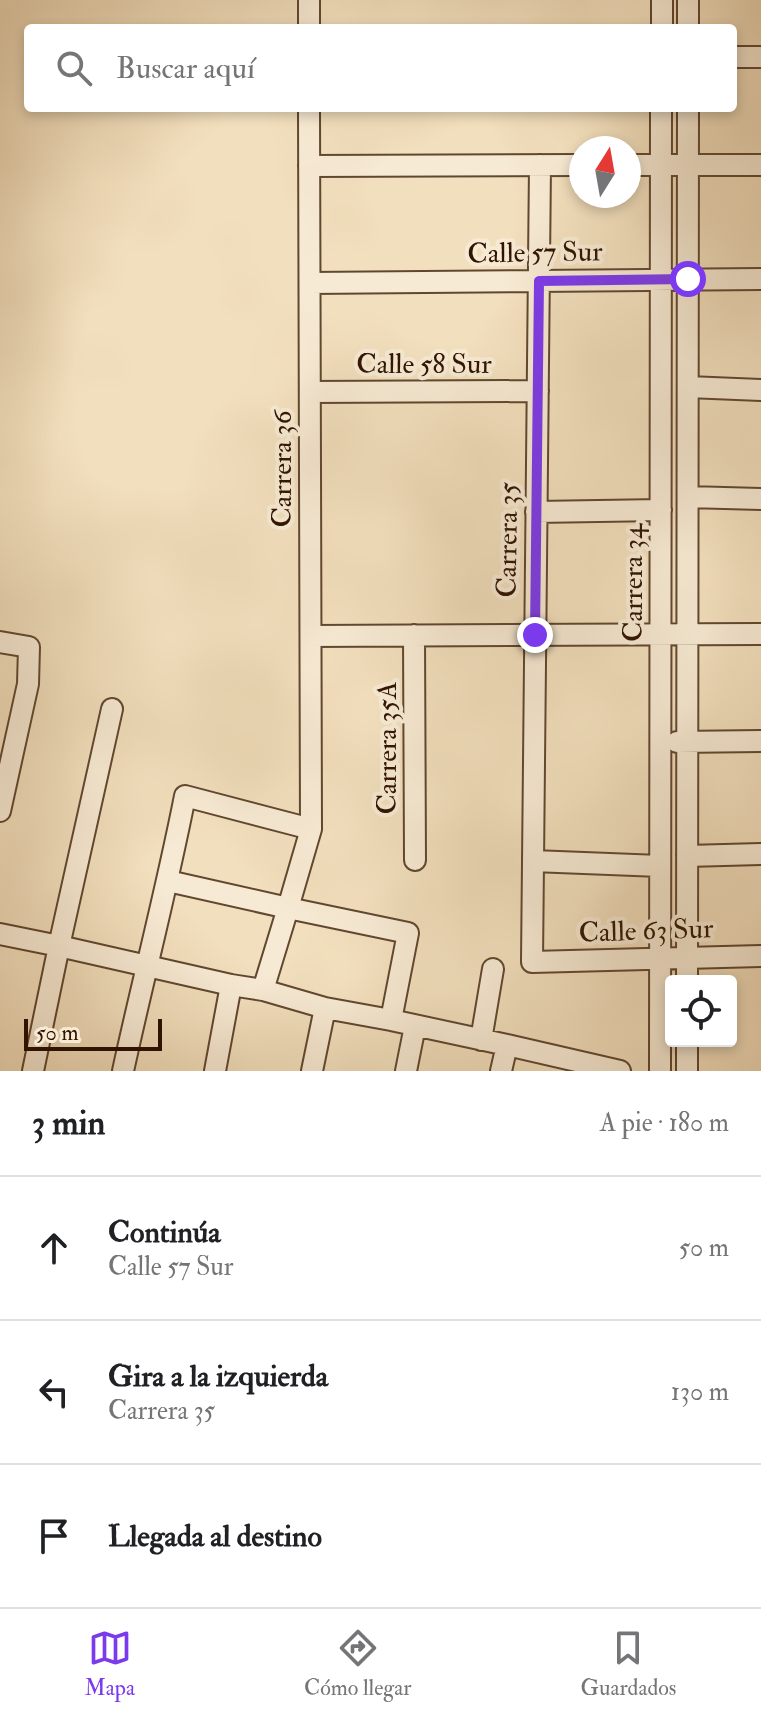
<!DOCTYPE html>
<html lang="es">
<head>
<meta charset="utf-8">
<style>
	:root { --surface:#fff; --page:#f6f6f6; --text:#202124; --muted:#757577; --line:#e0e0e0; --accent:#7c3aed }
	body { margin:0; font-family:"IM FELL Double Pica",serif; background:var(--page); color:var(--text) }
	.controls { position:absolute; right:24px; bottom:24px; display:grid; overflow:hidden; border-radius:8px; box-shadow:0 4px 12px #0003 }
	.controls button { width:72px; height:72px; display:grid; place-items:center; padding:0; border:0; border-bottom:2px solid var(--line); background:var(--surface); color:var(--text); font:40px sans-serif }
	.compass { position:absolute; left:569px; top:136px; width:72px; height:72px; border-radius:50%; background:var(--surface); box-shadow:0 4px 12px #0003; rotate:11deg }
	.scale { position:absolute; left:24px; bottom:20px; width:138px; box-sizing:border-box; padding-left:8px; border:4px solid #311400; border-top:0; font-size:22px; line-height:28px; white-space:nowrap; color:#311400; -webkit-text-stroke:6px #f7ead4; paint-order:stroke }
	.stop { position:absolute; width:24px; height:24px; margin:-18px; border:6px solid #7c3aed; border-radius:50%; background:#fff }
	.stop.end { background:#7c3aed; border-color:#fff; box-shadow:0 2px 8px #0008 }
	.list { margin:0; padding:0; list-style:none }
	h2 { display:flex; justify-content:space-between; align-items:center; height:104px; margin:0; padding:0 32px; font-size:34px }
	h2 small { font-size:26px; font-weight:400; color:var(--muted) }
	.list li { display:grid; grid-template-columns:52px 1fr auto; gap:24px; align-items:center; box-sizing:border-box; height:144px; padding:0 32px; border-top:2px solid var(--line) }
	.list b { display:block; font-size:30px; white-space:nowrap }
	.list p { margin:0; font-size:26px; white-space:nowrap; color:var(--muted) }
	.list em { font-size:26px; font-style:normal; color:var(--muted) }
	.icon { flex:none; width:44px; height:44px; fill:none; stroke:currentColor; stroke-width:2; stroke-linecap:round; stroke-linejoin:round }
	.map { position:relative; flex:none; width:761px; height:1071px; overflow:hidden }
	.search { position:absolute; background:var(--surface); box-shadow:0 4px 12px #0003; left:24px; right:24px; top:24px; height:88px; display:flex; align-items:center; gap:20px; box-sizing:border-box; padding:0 28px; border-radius:8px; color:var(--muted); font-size:30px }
	.sheet { height:536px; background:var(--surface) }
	nav { display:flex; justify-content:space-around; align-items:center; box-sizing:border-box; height:112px; border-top:2px solid var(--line); background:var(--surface); font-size:22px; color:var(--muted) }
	nav a { display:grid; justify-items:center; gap:4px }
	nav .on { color:var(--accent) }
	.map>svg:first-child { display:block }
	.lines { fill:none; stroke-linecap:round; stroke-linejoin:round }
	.minor-casing { stroke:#61472f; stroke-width:24 }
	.minor { stroke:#f7ead4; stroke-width:20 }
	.route { stroke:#7c3aed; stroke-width:10 }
	.labels { text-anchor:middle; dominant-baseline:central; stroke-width:8; stroke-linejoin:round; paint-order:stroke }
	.street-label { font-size:28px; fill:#311400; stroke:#f7ead4 }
</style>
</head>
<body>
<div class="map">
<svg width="761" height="1071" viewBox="0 0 761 1071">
	<rect width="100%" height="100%" fill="#f2dfbd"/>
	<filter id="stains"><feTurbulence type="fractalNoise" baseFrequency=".0025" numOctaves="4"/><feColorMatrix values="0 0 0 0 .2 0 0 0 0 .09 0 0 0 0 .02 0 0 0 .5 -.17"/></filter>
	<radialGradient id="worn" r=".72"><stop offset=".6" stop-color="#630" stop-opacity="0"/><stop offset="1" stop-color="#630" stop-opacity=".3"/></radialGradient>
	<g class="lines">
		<!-- minor casing -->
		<g class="minor-casing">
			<path id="minor" d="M309,0V28
				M688,0V28
				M662,28V0
				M733,57H761
				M540,165L532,962L761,956
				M629,165H761
				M309,166L581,165
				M310,283L761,279
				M688,387L761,390
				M310,392L538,391
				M688,497L761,499
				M536,512L661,510
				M414,635L415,860
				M311,636L761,634
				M0,642L29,647L28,684L0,811
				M677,742L761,741
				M687,856L761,854
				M533,861L660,866
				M168,881L288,908L311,829L309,108
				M0,934L59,946L112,709
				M687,981L688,108
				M391,1020L507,1045L501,1071
				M481,1040L493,969
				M507,1045L620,1071
				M33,1071L59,946L231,985L263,990L325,1008L391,1020L408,933L288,908L263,990
				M123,1071C143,979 167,888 185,796L311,829
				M215,1071L231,985
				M312,1071L325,1008
				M406,1071L415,1026
				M660,1071L661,108
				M687,1071V1041"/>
		</g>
		<!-- minor -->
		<use href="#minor" class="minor"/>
	</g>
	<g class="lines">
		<!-- route -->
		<path class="route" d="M535,635L539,281L688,279"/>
	</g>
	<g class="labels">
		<!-- street labels -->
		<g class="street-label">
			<text transform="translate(535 253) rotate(-1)">Calle 57 Sur</text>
			<text x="424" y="364">Calle 58 Sur</text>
			<text transform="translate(282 469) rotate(-90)">Carrera 36</text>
			<text transform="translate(508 540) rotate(-89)">Carrera 35</text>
			<text transform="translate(633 583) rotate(-90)">Carrera 34</text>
			<text transform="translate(387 748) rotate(-90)">Carrera 35A</text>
			<text transform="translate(646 931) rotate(-2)">Calle 63 Sur</text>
		</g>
	</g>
	<rect width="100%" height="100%" filter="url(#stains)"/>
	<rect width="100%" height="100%" fill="url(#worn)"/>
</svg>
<div class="controls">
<button><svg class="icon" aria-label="locate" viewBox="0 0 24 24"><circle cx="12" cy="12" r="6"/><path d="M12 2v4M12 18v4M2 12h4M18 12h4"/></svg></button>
</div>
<svg class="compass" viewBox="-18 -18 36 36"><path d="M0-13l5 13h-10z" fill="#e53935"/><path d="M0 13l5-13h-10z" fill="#757577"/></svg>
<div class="scale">50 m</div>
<div class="stop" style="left:688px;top:279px"></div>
<div class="stop end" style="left:535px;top:635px"></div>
<div class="search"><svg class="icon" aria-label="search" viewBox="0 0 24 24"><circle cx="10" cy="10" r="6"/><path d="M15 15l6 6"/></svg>Buscar aquí</div>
</div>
<section class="sheet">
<h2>3 min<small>A pie · 180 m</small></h2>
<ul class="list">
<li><svg class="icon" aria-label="ahead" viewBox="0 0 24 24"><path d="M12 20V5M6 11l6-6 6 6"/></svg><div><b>Continúa</b><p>Calle 57 Sur</p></div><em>50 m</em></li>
<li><svg class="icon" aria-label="left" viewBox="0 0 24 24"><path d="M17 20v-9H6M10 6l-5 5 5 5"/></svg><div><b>Gira a la izquierda</b><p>Carrera 35</p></div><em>130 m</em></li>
<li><svg class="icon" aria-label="arrive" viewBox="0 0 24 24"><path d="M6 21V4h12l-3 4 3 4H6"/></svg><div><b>Llegada al destino</b></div></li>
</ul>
</section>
<nav>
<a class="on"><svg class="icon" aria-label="map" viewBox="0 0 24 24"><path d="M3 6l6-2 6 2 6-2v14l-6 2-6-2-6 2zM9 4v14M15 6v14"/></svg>Mapa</a>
<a><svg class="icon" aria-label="directions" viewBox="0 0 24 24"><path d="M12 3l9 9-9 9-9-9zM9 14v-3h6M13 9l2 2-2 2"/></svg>Cómo llegar</a>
<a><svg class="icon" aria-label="saved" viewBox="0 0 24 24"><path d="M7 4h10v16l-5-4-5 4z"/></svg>Guardados</a>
</nav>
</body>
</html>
